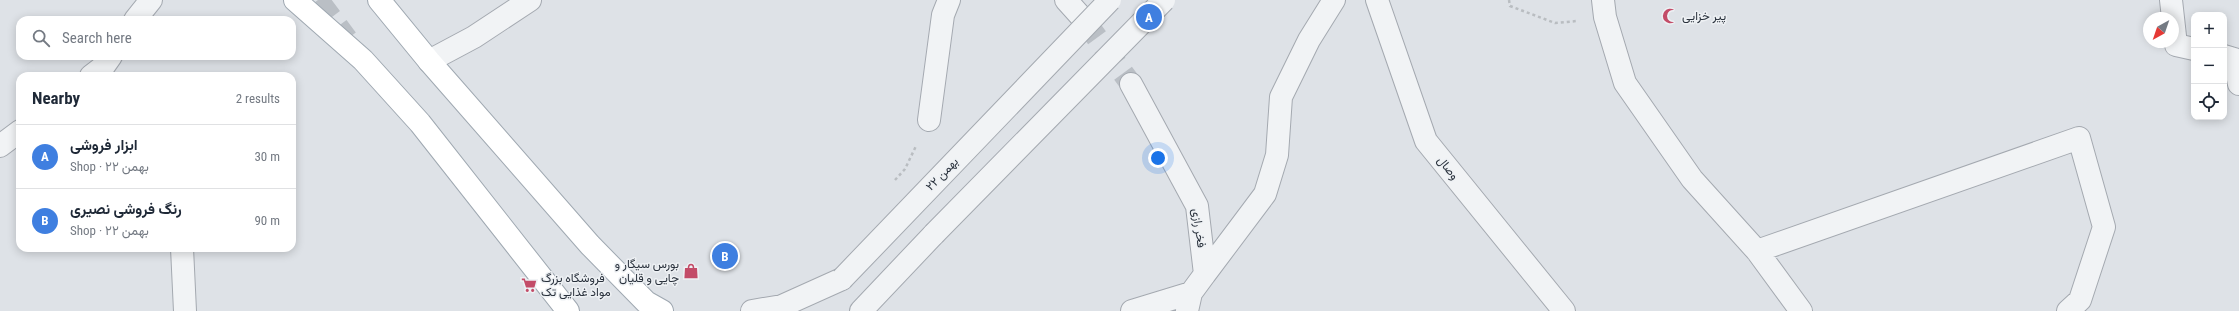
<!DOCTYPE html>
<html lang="en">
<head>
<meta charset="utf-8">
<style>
	:root { --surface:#fff; --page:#f2f2f3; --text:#1f2937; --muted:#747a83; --line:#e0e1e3; --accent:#0f766e }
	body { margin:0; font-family:"Roboto Condensed",Vazirmatn,sans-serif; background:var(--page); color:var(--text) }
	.controls { position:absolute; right:12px; top:12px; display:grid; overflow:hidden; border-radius:8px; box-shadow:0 2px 10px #0003 }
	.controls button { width:36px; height:36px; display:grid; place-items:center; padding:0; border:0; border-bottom:1px solid var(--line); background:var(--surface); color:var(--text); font:20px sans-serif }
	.compass { position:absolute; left:2143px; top:12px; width:36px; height:36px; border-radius:50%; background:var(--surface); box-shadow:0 2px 10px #0003; rotate:220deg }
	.you { position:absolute; left:1158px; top:158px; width:14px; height:14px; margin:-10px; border:3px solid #fff; border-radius:50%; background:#1a73e8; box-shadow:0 0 0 6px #1a73e833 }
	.badge { display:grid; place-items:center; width:26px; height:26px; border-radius:50%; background:var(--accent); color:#fff; font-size:13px; font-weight:700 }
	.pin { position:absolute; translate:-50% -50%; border:2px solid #fff; box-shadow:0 1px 4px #0006 }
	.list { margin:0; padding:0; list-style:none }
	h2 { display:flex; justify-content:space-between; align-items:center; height:52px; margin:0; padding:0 16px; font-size:17px }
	h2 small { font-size:13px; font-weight:400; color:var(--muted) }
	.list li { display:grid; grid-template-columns:26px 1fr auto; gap:12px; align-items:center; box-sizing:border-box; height:64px; padding:0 16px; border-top:1px solid var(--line) }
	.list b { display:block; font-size:15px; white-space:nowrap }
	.list p { margin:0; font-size:13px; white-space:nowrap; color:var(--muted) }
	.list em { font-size:13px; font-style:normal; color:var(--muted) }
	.icon { flex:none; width:22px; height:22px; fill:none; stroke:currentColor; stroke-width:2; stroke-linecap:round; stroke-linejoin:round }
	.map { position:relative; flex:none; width:2239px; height:311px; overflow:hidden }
	.search { position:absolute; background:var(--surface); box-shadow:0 2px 10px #0003; left:16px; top:16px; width:280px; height:44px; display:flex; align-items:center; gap:10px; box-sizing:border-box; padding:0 14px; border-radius:12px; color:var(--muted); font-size:15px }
	.panel { position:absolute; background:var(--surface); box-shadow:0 2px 10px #0003; left:16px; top:72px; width:280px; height:180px; border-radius:12px }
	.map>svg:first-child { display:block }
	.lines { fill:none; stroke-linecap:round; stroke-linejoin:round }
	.minor-tunnel { stroke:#babfc5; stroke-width:22; stroke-dasharray:22 11; stroke-linecap:butt }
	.major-tunnel { stroke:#babfc5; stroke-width:22; stroke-dasharray:22 11; stroke-linecap:butt }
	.minor-casing { stroke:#a4a9b0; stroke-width:24 }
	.major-casing { stroke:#9fa8b1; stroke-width:24 }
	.path { stroke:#b9bdc1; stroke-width:2.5; stroke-dasharray:3 3; stroke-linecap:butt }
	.minor { stroke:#f1f3f5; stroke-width:22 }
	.major { stroke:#fff; stroke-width:22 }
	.minor-bridge-casing { stroke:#a4a9b0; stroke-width:24; stroke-linecap:butt }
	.minor-bridge { stroke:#f1f3f5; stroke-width:22 }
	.labels { text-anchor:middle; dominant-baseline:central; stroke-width:3; stroke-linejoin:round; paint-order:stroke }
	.poi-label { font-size:12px; fill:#29313c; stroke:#eef1f4; text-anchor:start }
	.street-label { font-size:12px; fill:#29313c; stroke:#eef1f4 }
</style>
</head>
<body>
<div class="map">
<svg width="2239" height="311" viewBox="0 0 2239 311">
	<rect width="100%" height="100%" fill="#dee2e7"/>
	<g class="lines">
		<!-- minor-tunnel -->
		<path class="minor-tunnel" d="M1084,20L1131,84"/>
		<!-- major-tunnel -->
		<path class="major-tunnel" d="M318,0L347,39"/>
		<!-- minor casing -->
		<g class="minor-casing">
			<path id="minor" d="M1066,0L1084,20
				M1377,0L1426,141L1564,311
				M1603,0L1605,17L1625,83L1692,179L1757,251L1801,311
				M2171,0L2176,45L2194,49
				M135,20L151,0
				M2224,56L2234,59L2239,84
				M429,61L474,37L530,0
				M91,76L104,66L111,56
				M1131,84L1197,206L1205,274L1191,293L1187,311
				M929,120L943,15L949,0
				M0,146L20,131
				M182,248L185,311
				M1757,251L2079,138L2104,227L2080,300L2068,311
				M1205,274L1265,194L1277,155L1281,97L1309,40L1334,0
				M752,311L782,306L842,279
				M861,311L934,234
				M1132,311L1191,293"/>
		</g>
		<!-- major casing -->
		<g class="major-casing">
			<path id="major" d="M295,0L363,60L420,123L568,311
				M379,0L429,61L590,245L646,302L662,311"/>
		</g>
		<!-- path -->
		<path class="path" d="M1509,0L1510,6L1555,23L1577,21
			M895,180L905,169L916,146"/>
		<!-- minor -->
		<use href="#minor" class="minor"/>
		<!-- major -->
		<use href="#major" class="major"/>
		<!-- minor-bridge casing -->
		<g class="minor-bridge-casing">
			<path id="minor-bridge" d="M934,234L1164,0
				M842,279L1110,0"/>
		</g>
		<!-- minor-bridge -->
		<use href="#minor-bridge" class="minor-bridge"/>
	</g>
	<!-- icons -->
	<defs>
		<g id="mosque-bare" transform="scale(1.2)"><path d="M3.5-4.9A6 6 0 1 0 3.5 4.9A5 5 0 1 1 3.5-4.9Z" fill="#c34c68" stroke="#eef1f4" stroke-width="2.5" paint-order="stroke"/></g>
		<g id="shop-bare" transform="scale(1.2)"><path d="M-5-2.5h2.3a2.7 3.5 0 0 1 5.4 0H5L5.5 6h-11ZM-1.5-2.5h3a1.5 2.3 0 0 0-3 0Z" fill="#c34c68" stroke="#eef1f4" stroke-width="2.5" paint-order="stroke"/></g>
		<g id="supermarket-bare" transform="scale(1.2)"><path d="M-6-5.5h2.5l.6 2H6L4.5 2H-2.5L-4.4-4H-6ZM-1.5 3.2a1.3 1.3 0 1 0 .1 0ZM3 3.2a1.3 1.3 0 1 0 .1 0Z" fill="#c34c68" stroke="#eef1f4" stroke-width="2.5" paint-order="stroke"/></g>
	</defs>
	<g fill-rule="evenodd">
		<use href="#mosque-bare" x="1670" y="16"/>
		<use href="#shop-bare" x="691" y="271"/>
		<use href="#supermarket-bare" x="529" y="285"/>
	</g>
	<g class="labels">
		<!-- poi labels -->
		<g class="poi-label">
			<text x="1682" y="16">پیر خزایی</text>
			<text x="679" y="264" text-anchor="end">بورس سیگار و<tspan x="679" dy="14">چایی و قلیان</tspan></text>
			<text x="541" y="278">فروشگاه بزرگ<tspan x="541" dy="14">مواد غذایی تک</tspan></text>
		</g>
		<!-- street labels -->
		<g class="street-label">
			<text transform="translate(1448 168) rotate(51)">وصال</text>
			<text transform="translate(942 174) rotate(-46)">۲۲ بهمن</text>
			<text transform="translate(1199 228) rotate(82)">فخر رازی</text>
		</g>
	</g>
</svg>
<div class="controls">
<button>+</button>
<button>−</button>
<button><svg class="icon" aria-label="locate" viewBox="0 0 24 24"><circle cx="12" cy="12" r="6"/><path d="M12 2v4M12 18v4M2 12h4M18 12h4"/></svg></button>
</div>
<svg class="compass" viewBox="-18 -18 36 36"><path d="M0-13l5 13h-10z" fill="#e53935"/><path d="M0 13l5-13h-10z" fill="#747a83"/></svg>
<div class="you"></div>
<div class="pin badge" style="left:1149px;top:17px;background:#3f7fe0">A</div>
<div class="pin badge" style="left:725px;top:256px;background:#3f7fe0">B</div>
<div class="search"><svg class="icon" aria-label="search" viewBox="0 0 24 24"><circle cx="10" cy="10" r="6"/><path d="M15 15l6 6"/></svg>Search here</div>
<section class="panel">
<h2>Nearby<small>2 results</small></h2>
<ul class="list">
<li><span class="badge" style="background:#3f7fe0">A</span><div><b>ابزار فروشی</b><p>Shop · ۲۲ بهمن</p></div><em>30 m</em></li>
<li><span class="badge" style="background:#3f7fe0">B</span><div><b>رنگ فروشی نصیری</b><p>Shop · ۲۲ بهمن</p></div><em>90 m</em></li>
</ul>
</section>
</div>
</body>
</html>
